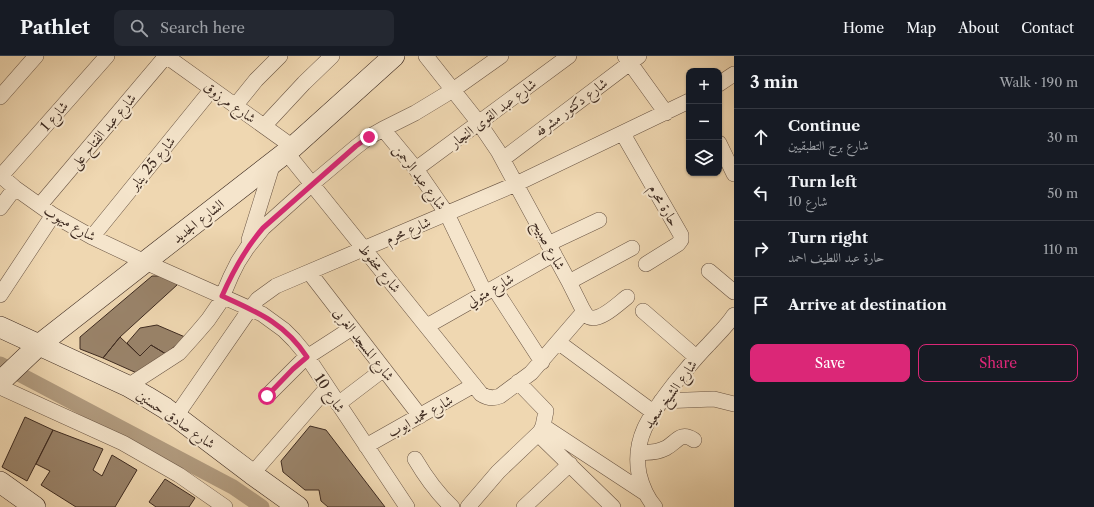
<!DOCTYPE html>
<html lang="en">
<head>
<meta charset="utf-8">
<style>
	:root { --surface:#171b24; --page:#242831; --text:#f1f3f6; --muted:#9ea1a6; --line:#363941; --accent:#db2777 }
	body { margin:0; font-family:"Libre Caslon Text",Amiri,serif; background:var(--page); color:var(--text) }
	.controls { position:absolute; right:12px; top:12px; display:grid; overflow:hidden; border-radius:8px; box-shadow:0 1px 3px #0004 }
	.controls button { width:36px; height:36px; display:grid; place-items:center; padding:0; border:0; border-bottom:1px solid var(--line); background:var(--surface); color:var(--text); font:20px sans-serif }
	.stop { position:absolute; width:12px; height:12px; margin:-9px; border:3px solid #db2777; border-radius:50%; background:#fff }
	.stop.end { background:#db2777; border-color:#fff; box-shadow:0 1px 4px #0008 }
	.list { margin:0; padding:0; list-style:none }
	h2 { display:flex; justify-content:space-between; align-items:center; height:52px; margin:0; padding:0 16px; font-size:17px }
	h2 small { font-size:13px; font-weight:400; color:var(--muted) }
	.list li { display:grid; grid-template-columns:26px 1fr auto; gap:12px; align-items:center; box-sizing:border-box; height:56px; padding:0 16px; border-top:1px solid var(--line) }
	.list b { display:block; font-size:15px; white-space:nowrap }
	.list p { margin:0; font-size:13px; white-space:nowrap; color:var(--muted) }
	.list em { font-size:13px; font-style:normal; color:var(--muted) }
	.actions { display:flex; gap:8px; padding:12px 16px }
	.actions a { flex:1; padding:9px 0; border:1px solid var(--accent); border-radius:8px; text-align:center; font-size:14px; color:var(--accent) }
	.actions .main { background:var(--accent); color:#fff }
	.icon { flex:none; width:22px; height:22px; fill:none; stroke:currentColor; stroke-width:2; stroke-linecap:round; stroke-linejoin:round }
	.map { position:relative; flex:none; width:734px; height:451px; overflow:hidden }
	header { display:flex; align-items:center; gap:24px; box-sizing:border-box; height:56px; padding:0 20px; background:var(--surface); border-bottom:1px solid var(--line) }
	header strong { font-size:19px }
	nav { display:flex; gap:22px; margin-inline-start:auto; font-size:14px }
	.search { width:280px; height:36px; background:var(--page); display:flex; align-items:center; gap:10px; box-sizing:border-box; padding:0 14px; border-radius:8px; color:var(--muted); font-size:15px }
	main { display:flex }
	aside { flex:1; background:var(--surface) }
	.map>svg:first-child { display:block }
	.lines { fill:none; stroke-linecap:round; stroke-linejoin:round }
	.canal { stroke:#b29c80; stroke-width:15 }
	.building { fill:#9a846b; stroke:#3d2a20 }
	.street-casing { stroke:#6a5544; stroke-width:16 }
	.secondary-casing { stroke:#3d2a20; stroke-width:22 }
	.street { stroke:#f5e5cc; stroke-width:15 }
	.secondary { stroke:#f5e5cc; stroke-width:21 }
	.route { stroke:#db2777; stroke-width:5 }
	.labels { text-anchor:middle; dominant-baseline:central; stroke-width:4; stroke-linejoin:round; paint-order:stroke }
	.street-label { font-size:14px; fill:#3d2a20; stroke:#f5e5cc }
</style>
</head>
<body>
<header>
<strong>Pathlet</strong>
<div class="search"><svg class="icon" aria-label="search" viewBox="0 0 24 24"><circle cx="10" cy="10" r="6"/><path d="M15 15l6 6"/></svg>Search here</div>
<nav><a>Home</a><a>Map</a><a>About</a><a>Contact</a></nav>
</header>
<main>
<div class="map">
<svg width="734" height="451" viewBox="0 0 734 451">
	<rect width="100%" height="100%" fill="#efd7b1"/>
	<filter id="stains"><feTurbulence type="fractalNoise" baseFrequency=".005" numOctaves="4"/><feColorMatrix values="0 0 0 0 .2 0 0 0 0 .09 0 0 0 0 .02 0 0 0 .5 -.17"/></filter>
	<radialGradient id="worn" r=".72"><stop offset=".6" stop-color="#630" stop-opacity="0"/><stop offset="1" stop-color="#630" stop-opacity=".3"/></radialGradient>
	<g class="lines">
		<!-- canal -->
		<path class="canal" d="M0,308L233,431L262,451"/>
	</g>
	<!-- building -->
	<path class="building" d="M152,220H173L177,229L120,281L103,302L80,293V281Z
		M157,269L185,281L166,298L151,289L140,300L127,287L140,272Z
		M120,281L140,300L151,289L166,298L139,318L103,302Z
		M25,361L53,374L27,425L2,411Z
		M310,370L326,374L385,451H328L321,445L319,434H305L283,416L281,405Z
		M53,374L103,393L93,414L102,420L112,399L137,414L115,451H76L41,429L50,415L36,408Z
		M165,423L195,442L189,451H156L149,446Z"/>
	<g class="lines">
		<!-- street casing -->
		<g class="street-casing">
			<path id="street" d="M625,0L666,57
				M719,28L734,18
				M0,41L36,0
				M235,50L256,24L280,0
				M264,70L304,27L332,0
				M383,73L416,113L447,158L485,237
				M623,78L681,179V184L678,188L646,208
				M719,87L734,118
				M286,96L481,338C487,342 493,343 500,340L531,317L581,259L583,254L569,226L498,95L479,67L426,0
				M503,103L639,0
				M416,113L569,0
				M0,119L15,132L53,159L92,181L145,206L262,258L284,274L294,284L304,296L407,451
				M1,120L107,0
				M40,149L166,0L293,91
				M0,152L15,132
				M92,181L212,33
				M249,184L273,107
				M548,188L599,164
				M709,215L734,236
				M309,216L420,360
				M569,226L632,192
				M494,232L542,306
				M0,239L53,159
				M583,254C585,257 586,260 589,261C600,266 619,247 627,241
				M643,255L696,301
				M427,270L554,198
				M558,286L653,356
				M128,330L179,297L196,278L208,264L219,248L231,220L238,206L247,192L263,172L312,128L356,91L369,81L383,73L415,57L453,34L501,0
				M0,331L123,387L179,419L225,451
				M267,340L304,303L352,272
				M661,345L714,343L734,348
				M338,348L384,313
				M176,360L250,253L258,243L276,230L516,128L689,45
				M543,370L645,437
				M538,378L613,451
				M366,390L474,329
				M638,396C648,397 658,396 666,392C677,386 680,375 694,384
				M415,403C425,420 437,437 452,451
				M252,418L327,332
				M468,451L498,416L540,376L543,370L546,355L518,326
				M524,451L570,408
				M655,451C647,442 642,430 639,418C632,380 653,356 674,328C685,315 696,301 708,289C717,279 727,270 734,259"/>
		</g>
		<!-- secondary casing -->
		<g class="secondary-casing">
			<path id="secondary" d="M0,271L128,330L147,341L165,352L252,418L298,451
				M0,326L39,289L145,206L293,91L394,0
				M0,426L35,451"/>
		</g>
		<!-- street -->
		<use href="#street" class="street"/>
		<!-- secondary -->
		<use href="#secondary" class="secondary"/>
	</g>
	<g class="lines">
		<!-- route -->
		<path class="route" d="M267,340L293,313L307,301C285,267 257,256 222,240C233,215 245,193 263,172L356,90L369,81"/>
	</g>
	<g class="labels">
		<!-- street labels -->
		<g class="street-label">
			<text transform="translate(230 46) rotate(36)">شارع مرزوق</text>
			<text transform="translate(571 51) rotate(-37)">شارع دكتور مشرفه</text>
			<text transform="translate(493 57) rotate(-37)">شارع عبد القوى النجار</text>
			<text transform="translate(54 60) rotate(-49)">شارع 1</text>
			<text transform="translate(103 75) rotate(-50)">شارع عبد الفتاح على</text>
			<text transform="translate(152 107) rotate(-51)">شارع 25 يناير</text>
			<text transform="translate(420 121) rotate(53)">شارع عبد الرحمن</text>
			<text transform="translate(664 149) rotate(60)">حارة محرم</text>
			<text transform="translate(198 165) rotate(-38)">الشارع الجديد</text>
			<text transform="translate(70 167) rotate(30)">شارع ميهوب</text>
			<text transform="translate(408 174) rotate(-23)">شارع محرم</text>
			<text transform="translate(549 189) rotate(62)">شارع صبيح</text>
			<text transform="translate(380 212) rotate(51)">شارع محفوظ</text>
			<text transform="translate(490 234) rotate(-30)">شارع متولي</text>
			<text transform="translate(364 288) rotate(52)">شارع المسجد الغربى</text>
			<text transform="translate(330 337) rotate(56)">شارع 10</text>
			<text transform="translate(670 338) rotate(-54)">شارع الشيخ سعيد</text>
			<text transform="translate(420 360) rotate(-29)">شارع محمد ايوب</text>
			<text transform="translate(176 363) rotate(35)">شارع صادق حسنين</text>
		</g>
	</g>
	<rect width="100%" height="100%" filter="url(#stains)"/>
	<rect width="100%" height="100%" fill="url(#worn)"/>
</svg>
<div class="controls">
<button>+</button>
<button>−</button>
<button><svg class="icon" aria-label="layers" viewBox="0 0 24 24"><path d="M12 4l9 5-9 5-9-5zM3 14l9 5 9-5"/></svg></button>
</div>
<div class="stop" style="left:267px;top:340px"></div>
<div class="stop end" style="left:369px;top:81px"></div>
</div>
<aside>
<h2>3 min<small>Walk · 190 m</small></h2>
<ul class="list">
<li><svg class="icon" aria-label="ahead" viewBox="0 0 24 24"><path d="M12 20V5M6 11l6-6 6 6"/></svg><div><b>Continue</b><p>شارع برج التطبقيين</p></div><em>30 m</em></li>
<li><svg class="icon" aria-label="left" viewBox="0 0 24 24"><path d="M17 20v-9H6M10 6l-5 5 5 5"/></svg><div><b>Turn left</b><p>شارع 10</p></div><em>50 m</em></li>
<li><svg class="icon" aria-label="right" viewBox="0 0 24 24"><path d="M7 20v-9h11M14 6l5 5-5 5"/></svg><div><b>Turn right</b><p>حارة عبد اللطيف احمد</p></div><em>110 m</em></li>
<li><svg class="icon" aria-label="arrive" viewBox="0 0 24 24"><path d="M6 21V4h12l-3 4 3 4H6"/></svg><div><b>Arrive at destination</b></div></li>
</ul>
<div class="actions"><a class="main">Save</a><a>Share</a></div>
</aside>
</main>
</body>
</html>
